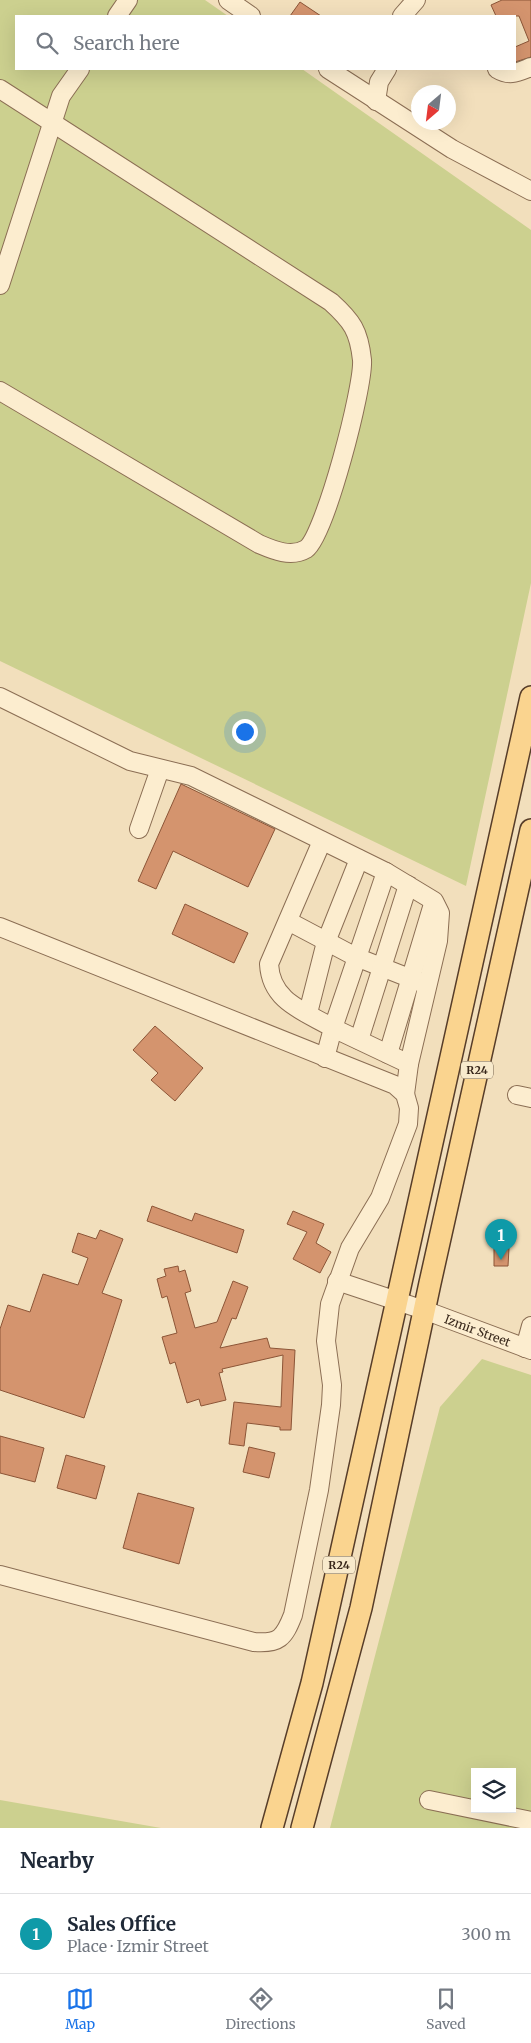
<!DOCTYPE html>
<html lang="en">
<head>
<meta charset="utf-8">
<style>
	:root { --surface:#fff; --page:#f6f6f7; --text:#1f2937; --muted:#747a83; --line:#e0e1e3; --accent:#1a73e8 }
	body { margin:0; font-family:Merriweather,serif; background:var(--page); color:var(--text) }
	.controls { position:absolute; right:15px; bottom:15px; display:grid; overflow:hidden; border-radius:0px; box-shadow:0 5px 20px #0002 }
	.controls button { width:45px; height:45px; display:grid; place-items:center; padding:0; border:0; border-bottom:1px solid var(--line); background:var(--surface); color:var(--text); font:25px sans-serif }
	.compass { position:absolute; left:411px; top:85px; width:45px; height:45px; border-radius:50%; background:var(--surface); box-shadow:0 5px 20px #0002; rotate:208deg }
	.you { position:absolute; left:244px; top:731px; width:18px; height:18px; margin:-12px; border:4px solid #fff; border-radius:50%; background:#1a73e8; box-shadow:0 0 0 8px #1a73e833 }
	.badge { display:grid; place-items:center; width:32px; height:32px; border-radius:50%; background:var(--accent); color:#fff; font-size:16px; font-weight:700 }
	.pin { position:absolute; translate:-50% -41px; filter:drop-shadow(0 1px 2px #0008) }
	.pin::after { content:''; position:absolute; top:26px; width:18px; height:15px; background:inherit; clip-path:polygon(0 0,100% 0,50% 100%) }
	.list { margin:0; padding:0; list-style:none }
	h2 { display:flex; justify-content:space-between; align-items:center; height:65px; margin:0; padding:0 20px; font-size:21px }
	h2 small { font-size:16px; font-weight:400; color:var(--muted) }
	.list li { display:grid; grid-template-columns:32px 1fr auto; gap:15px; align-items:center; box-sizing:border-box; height:80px; padding:0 20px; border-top:1px solid var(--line) }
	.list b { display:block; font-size:19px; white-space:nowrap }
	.list p { margin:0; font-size:16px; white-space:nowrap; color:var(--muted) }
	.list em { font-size:16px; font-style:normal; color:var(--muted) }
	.icon { flex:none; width:28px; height:28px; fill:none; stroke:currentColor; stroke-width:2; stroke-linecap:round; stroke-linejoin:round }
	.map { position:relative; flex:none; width:531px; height:1828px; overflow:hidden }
	.search { position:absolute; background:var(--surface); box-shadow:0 5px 20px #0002; left:15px; right:15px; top:15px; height:55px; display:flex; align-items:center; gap:12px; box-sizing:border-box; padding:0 18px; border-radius:0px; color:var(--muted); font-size:19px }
	.sheet { height:145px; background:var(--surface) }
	nav { display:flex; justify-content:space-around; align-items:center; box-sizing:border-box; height:70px; border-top:1px solid var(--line); background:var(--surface); font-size:14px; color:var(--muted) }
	nav a { display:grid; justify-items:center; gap:2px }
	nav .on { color:var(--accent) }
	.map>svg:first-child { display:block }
	.green { fill:#ccd08f; fill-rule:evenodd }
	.building { fill:#d4946e; stroke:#8c5537 }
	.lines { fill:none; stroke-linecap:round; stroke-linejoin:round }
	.minor-casing { stroke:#8b6e54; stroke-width:20 }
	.major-casing { stroke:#573d29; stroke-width:24 }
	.minor { stroke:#fcedcf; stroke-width:18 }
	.major { stroke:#fad48f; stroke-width:21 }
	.labels { text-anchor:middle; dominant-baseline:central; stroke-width:4; stroke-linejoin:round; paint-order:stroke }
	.shield { fill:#f8eacc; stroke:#72624f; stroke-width:1 }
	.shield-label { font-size:11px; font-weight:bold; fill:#38271a }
	.street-label { font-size:12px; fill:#38271a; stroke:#f8eacc }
</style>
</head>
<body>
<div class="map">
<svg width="531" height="1828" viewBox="0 0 531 1828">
	<rect width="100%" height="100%" fill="#f2dfbc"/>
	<!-- green -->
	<path class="green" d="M0,0H205L228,16H16V69H302L531,230V583L466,886L0,661Z
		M482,1359L531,1375V1828H330L440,1407ZM475,1772H512V1809H475Z
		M0,1800L161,1828H0Z"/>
	<!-- building -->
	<path class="building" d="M502,0H531V57L515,62V47L529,41L519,16H496L491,5Z
		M300,2L321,16H290Z
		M181,784L275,829L248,887L173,851L156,889L138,881Z
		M185,904L248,933L234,963L172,934Z
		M155,1026L203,1068L175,1101L151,1080L158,1073L133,1050Z
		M152,1206L192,1221L195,1213L244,1230L237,1253L147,1221Z
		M293,1211L324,1224L316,1243L331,1252L320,1273L293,1259L307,1232L287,1224Z
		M100,1230L123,1239L102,1293L122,1300L84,1418L0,1390V1329L8,1305L30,1312L43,1274L78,1285L88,1258L72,1252L78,1233L96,1239Z
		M494,1247L509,1248L508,1266H494Z
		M178,1266L179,1272L185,1270L191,1291L185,1293L195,1328L217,1322L233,1281L248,1287L236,1319L232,1318L220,1348L267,1338L270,1348L295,1350L291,1430H280V1427L247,1423L244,1446L229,1444L234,1402L281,1407L283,1355L222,1369L223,1372L219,1373L226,1400L201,1406L199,1399L187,1403L175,1362L170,1364L162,1337L177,1333L167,1296L162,1298L157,1279L166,1276L164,1269Z
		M0,1436L44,1448L35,1482L0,1473Z
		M249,1447L275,1453L269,1478L243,1472Z
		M66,1455L105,1466L96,1499L57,1488Z
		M138,1493L194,1508L179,1564L123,1548Z"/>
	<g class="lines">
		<!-- minor casing -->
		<g class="minor-casing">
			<g id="minor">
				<path d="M228,0L251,16"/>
				<path d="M117,16L128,0"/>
				<path d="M402,16L416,0"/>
				<path d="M328,69L452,149L531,191"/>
				<path d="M497,69C510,77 518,72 531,67"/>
				<path d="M0,89L331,302C352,321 359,331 362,360C364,386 325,536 306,549C291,558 273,550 259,544L0,391"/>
				<path d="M376,101L379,82L387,69"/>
				<path d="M0,285L61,96L80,69"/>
				<path d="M0,697L130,761L191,776L386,872L434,901L440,913L438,941L409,1064"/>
				<path d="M139,829L160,769"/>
				<path d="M322,841L269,964C271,1002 304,1011 333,1028L325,1058"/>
				<path d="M386,872L333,1028L409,1064L405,1094"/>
				<path d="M288,921L356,957L422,983"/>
				<path d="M0,927L395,1085L405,1094L409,1108L408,1124L380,1198L350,1248L330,1304L326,1341L332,1385L331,1405L319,1490L293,1615C284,1638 279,1644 254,1642L0,1575"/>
				<path d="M308,1013L326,942L359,859"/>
				<path d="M359,1040L408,885"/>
				<path d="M388,1054L433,904"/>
				<path d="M517,1095L531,1098"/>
				<path id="s1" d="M337,1281L424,1310L531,1350"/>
				<path d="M525,1348L531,1326"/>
				<path d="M429,1800L531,1821"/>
			</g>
		</g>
		<!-- major casing -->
		<g class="major-casing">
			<path id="major" d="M272,1828L312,1683L531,697
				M302,1828L361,1608L430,1283L531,830"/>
		</g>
		<!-- minor -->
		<use href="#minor" class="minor"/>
		<!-- major -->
		<use href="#major" class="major"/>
	</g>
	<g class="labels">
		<!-- shield labels -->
		<g class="shield">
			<rect x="461" y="1061.5" width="32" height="17" rx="4"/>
			<rect x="323" y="1556.5" width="32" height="17" rx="4"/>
		</g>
		<g class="shield-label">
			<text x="477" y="1070">R24</text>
			<text x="339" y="1565">R24</text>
		</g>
		<!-- street labels -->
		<g class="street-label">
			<text stroke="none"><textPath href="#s1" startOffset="149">Izmir Street</textPath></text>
		</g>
	</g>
</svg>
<div class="controls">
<button><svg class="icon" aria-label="layers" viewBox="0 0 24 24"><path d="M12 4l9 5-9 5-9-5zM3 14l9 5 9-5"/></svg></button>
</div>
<svg class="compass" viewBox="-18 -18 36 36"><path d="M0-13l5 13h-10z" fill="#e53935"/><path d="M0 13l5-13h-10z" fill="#747a83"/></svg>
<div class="you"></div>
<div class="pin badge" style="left:501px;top:1260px;background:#0f9aa8">1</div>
<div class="search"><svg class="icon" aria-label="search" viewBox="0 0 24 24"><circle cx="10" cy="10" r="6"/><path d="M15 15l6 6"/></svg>Search here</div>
</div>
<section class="sheet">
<h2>Nearby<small></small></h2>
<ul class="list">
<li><span class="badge" style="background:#0f9aa8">1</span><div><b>Sales Office</b><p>Place · Izmir Street</p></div><em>300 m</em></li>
</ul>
</section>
<nav>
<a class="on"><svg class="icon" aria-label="map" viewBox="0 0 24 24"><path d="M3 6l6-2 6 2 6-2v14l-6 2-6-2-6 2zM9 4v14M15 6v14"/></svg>Map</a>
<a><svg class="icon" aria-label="directions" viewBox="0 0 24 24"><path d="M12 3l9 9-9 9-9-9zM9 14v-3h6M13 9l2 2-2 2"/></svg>Directions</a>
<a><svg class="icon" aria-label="saved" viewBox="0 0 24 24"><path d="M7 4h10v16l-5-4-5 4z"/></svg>Saved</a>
</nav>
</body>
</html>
